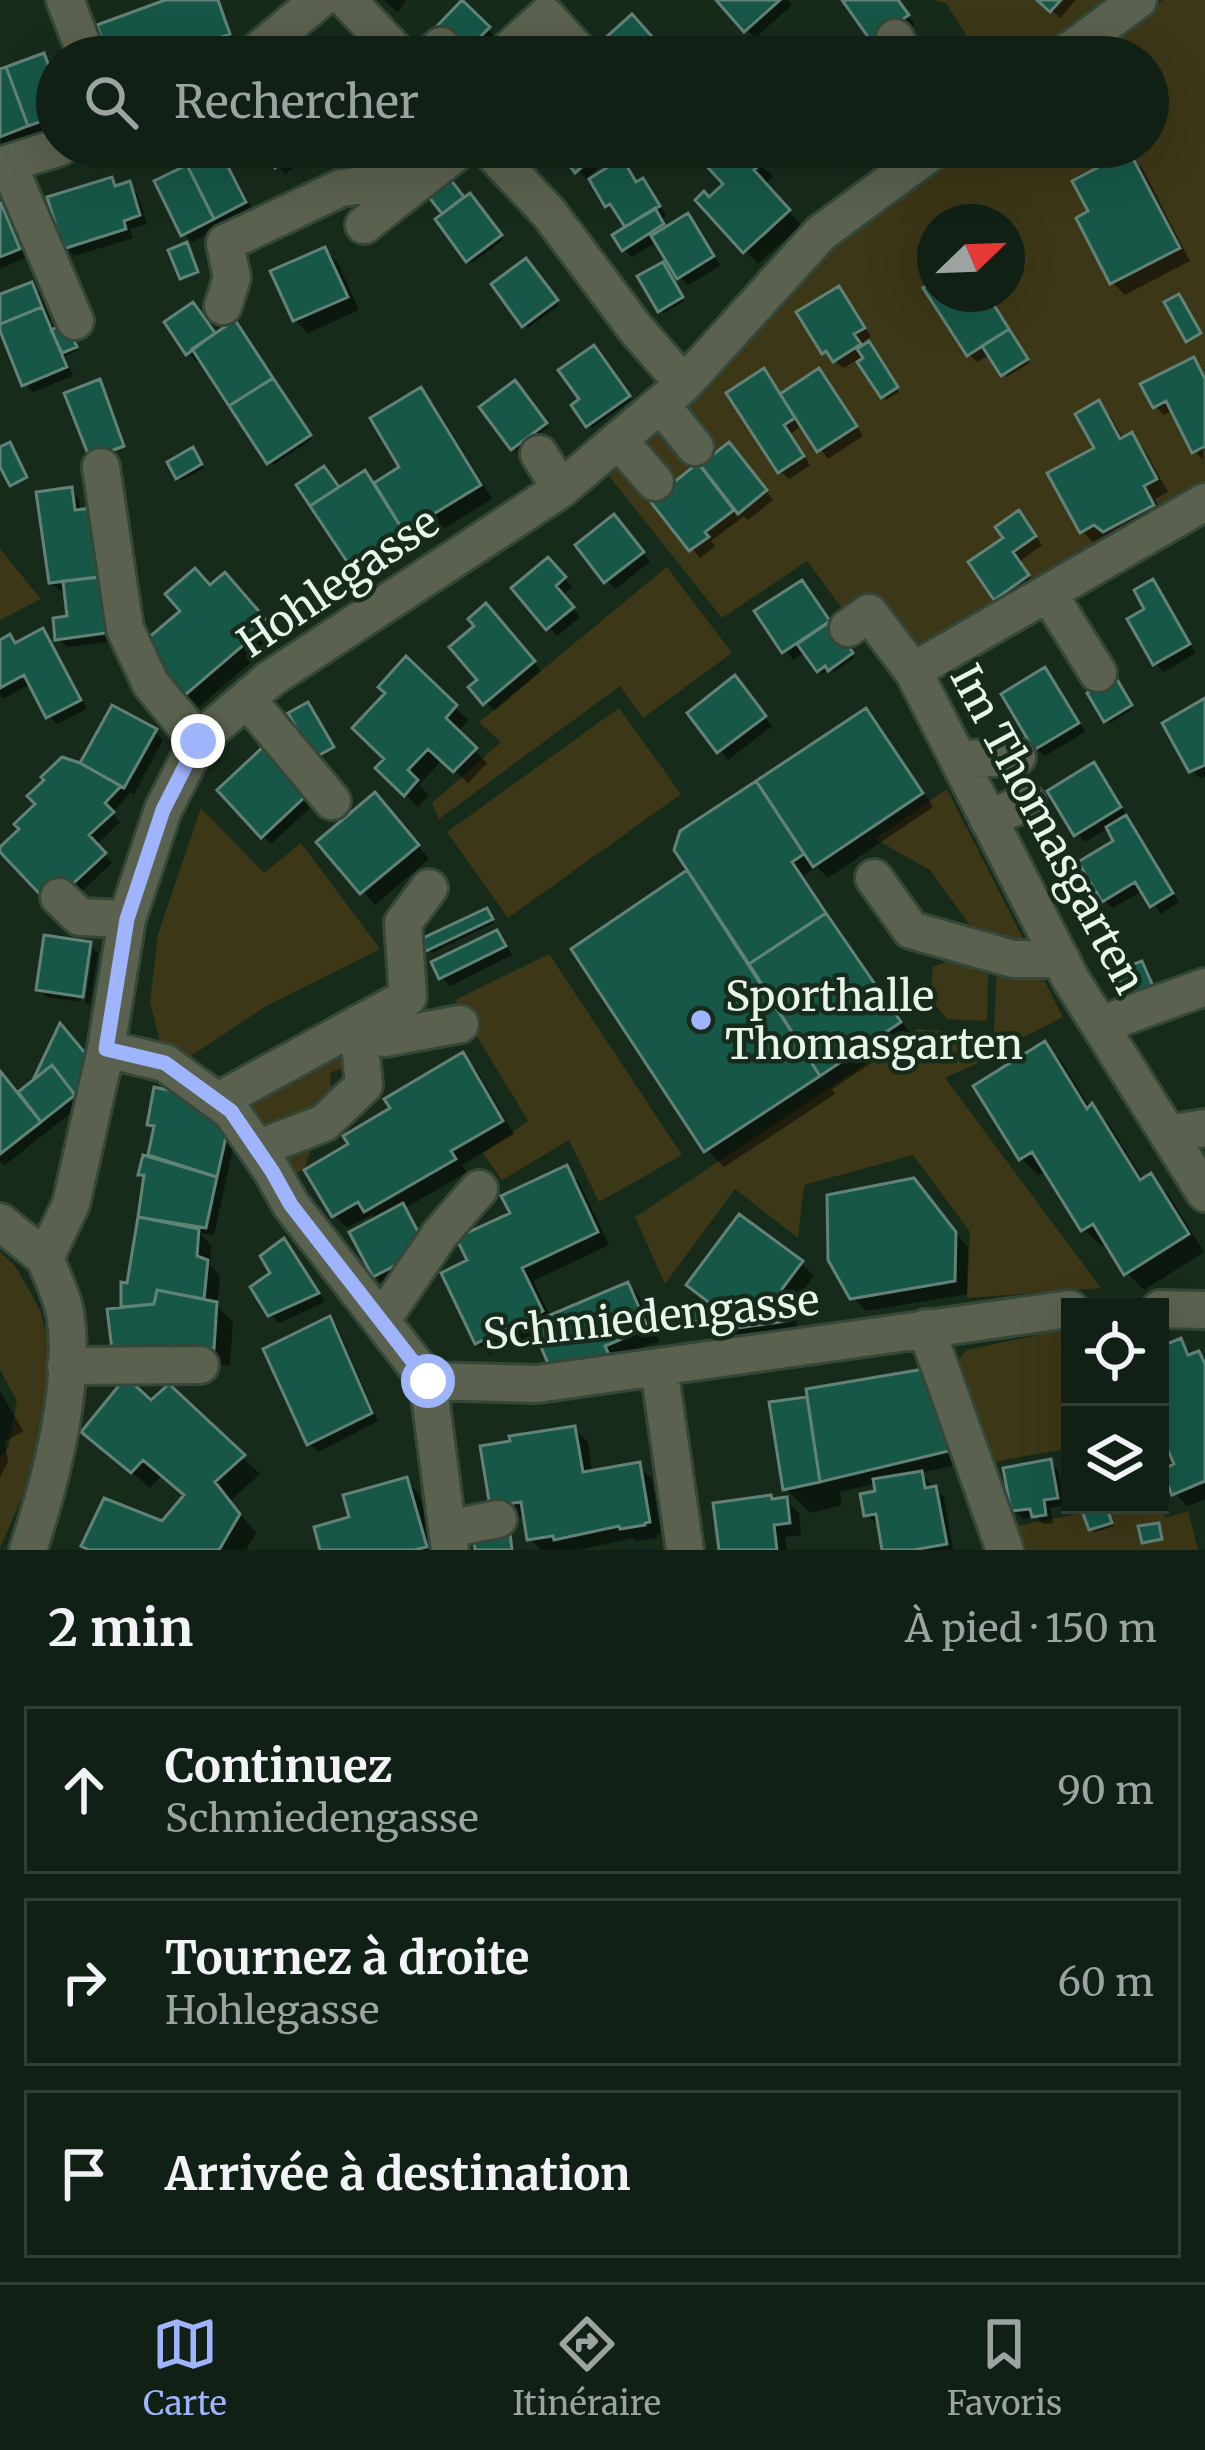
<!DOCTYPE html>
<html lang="fr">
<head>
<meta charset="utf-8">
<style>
	:root { --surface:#112014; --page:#1a281d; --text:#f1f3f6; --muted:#9ca3a0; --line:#303e34; --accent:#9eb4fd }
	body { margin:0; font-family:Merriweather,serif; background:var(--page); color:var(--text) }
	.controls { position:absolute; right:36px; bottom:36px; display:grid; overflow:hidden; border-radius:0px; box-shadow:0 12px 48px #0002 }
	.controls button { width:108px; height:108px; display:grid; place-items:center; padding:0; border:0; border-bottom:3px solid var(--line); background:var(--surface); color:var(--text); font:60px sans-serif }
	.compass { position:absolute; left:917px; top:204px; width:108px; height:108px; border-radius:50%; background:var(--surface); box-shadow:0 12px 48px #0002; rotate:67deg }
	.stop { position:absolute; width:36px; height:36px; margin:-27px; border:9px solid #9eb4fd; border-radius:50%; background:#fff }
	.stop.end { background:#9eb4fd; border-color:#fff; box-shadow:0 3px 12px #0008 }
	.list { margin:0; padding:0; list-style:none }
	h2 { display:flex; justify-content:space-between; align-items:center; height:156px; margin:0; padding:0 48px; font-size:51px }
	h2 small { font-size:39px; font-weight:400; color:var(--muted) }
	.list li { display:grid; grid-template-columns:78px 1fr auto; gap:36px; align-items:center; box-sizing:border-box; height:168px; margin:0 24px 24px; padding:0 24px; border:3px solid var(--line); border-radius:0px }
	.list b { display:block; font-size:45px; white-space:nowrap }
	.list p { margin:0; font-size:39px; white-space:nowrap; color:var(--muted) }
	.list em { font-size:39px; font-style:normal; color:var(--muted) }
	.icon { flex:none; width:66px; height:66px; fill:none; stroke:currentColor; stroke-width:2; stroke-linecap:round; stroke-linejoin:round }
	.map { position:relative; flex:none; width:1205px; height:1550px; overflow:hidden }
	.search { position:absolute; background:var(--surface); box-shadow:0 12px 48px #0002; left:36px; right:36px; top:36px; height:132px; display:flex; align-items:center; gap:30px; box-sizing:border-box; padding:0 42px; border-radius:66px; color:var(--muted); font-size:45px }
	.sheet { height:732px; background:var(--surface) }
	nav { display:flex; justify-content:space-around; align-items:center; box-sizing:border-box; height:168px; border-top:3px solid var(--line); background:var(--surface); font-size:33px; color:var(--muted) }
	nav a { display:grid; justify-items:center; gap:6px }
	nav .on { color:var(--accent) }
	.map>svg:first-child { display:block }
	.green { fill:#3c3717; fill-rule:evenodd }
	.shadow { fill:#0007 }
	.building { fill:#165747; stroke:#628278; stroke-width:3 }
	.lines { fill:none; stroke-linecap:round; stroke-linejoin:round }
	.minor-casing { stroke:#344738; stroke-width:42 }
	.minor { stroke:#5a614e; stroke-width:36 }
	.route { stroke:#9eb4fd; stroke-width:15 }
	.poi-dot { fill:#9eb4fd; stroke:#172b1b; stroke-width:4.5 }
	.labels { text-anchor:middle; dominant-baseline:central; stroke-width:9; stroke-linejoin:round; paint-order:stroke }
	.street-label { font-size:42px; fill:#e8f5e9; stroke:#172b1b }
	.poi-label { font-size:42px; fill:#e8f5e9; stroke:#172b1b; text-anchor:start }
</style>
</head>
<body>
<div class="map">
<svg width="1205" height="1550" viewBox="0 0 1205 1550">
	<rect width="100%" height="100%" fill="#172b1b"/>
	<!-- green -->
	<path class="green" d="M934,0H1112L1025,57H980L946,3Z
		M1163,0H1205V484L886,668L807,561L722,618L605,471L829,242L962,147H1148V57H1085ZM935,222H1007V294H935Z
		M0,549L41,599L0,620Z
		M667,567L732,653L643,718L620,686L439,819L432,803L501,742L479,722Z
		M619,708L681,794L508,918L447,832Z
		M947,789L1063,1017L993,1053L997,963L930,870L875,839Z
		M201,808L264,873L301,843L380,949L268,1005L191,1056L160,1042L150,1002L158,934Z
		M549,954L682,1155L599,1202L569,1140L502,1180L483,1153L528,1121L455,1000Z
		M955,958L988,973L987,1021L947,1019L930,998L933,967Z
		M917,1029L978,1034V1063L945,1078L1101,1288L967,1298L970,1232L913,1155L804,1185L798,1238L735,1189L665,1284L635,1217Z
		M354,1043L356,1062L330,1073L331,1087L304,1170L283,1178L242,1108Z
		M0,1251L16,1267L40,1310L55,1367L48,1437L0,1548V1457L8,1448L17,1401L0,1370Z
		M1070,1328V1483L1060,1450L987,1463L953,1368L966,1350Z
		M1076,1505H1159L1166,1518L1188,1511L1198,1550H1014L1006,1528L1078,1514Z"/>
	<!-- shadow -->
	<path class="shadow" d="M173,0H218L232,37L178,57H111Z
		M383,0H406L398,12Z
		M720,0H788L792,5L755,38Z
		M847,0H898L915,25L881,48Z
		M1040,0H1076L1060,18Z
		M462,5L496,37L476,57H473L441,26Z
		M43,56L51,65L57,80V126L1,147L0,72Z
		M262,147H319L285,174Z
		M550,147H627L630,150L619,160L638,184L650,190L666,215L662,218L668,229L687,217L696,225L720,266L688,285L680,277L658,241L632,257L624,249L629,228L608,205L616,165L609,158L586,179L563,151L558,155Z
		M716,147H745L773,177L765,184L801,225L758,264L699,200L709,201L728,184Z
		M824,147H876L841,169Z
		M219,152L227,161L253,211L192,242L184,234Z
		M1129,155L1142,168L1190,261L1125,295L1112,282L1092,213Z
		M447,179L464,201L473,200L503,240L472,263L439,220L446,214Z
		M111,181L118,188L129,185L137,193L147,224L130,229L133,238L74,256L65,247Z
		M0,207L9,215L27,257L0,269Z
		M325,250L338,263L359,310L308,333L295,320Z
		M526,262L559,305L528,328L495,285Z
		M665,269L684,301L664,313L660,310Z
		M935,284V294H987L1029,363L1007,377L991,354L977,362L969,354L927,289Z
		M31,285L40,294L55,332L68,330L78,350L65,356L73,376L33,392L25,384L0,323V298Z
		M839,290L847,298L871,337L864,341L899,392L886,400L859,359L843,368L824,352Z
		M201,314L216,336L238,327L312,439L273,465L201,358L197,362L189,353L168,323Z
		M597,352L631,400L592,428L589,425L583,400Z
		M1193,361L1205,376L1203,460L1195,451L1173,410L1164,415L1155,406Z
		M764,372L782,396L827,380L863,436L828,459L803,425L790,434L810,465L789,479L780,471Z
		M515,384L548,427L516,451L484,408Z
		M421,391L434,404L492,499L419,544L414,539L360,572L300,486L327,473L339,490L364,474L375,486L404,468Z
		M1098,404L1111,417L1124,440L1131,436L1144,449L1168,492L1155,499L1165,518L1118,543L1109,536L1095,544L1082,531L1098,449Z
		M728,446L773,500L748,520L744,516L711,541L715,546L700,558L654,501Z
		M196,454L204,468L182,480L178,477Z
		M71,490L79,499L81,512L91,511L113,641L67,647L58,639L71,619L67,590L60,591L51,582Z
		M1027,523L1042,545L1019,562L1035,585L1005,606L996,598L1008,539Z
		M622,527L650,562L615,589L607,581Z
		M548,561L572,587L562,596L580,617L557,636L515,589Z
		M1153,583L1161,591L1196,653L1164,672L1155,663L1148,610Z
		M211,589H238L280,637L199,707L186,694Z
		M810,592L854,658L834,672L830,668L822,674L806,651L793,660L759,612Z
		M494,616L541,671L494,711L472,687L481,680Z
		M43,632L51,640L87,709L57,724L49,716L32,683L3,699L0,695V643L17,645Z
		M407,661L468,720L457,733L487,763L468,783L443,759L419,785L429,795L418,807L379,768L388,759Z
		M1045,671L1053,679L1085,732L1045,756L1036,748Z
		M1118,683L1133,709L1110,723L1107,720Z
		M743,687L772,726L728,760L691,713Z
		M1205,702V776L1200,778L1192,770Z
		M866,712L879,725L933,807L828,878L817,867L803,876L912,1036L832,1089L835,1094L724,1167L707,1150L575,950L691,871L683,833Z
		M155,732L163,740L134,794L131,792L112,813L120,822L96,845L112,863L60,911L81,767Z
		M263,751L313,805L271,844L221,790Z
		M1093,766L1102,774L1127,816L1125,818L1134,827L1179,902L1161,914L1143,890L1113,908L1104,900L1118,842L1109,827L1085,842L1077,834Z
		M388,809L429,859L375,905L320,842Z
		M490,915L494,923L432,953L429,949Z
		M497,934L505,942L512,955L450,986L442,977Z
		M90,945L92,947H87L79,1002L47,997L39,989Z
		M93,948L98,953L90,1004L85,1003Z
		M61,1029L97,1092L5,1165L0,1161V1073L18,1095L36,1082Z
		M1045,1045L1062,1062L1091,1109L1109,1124L1144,1181L1151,1177L1168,1194L1204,1252L1144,1290L1127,1273L1108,1242L1101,1246L1084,1229L1047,1170L1038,1175L1021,1158Z
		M463,1056L476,1069L514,1134L462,1165L467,1172L404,1209L411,1215L433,1258L383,1284L375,1276L377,1220L371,1215L347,1228L334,1215L352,1145Z
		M156,1090L235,1139L214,1235L199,1233L211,1245L210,1265L220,1276L217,1306L233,1322L230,1365L191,1363L132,1366L129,1310L124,1305L130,1286L147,1179L141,1174L151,1158L156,1130L150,1124Z
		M566,1169L579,1182L609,1245L533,1281L551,1318L627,1285L641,1298L659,1341L616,1359L538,1332L490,1355L477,1342L471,1261L514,1214Z
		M927,1195L968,1248L967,1294L866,1311L853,1297Z
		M292,1250L325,1302L279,1323L270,1314L274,1274Z
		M801,1263L814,1276L794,1303L798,1333L739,1342L725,1328Z
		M696,1306L699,1309L702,1324L675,1328L671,1325Z
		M330,1319L338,1328L378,1421L318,1452L310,1444Z
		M1181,1342L1195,1356L1199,1354L1205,1361V1499L1188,1506L1174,1493L1178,1466L1173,1455L1166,1458L1160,1452V1445L1179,1437L1160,1439V1350Z
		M923,1372L964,1463L920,1473L930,1483L931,1490L935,1489L944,1497L953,1550H885L880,1522L875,1523L867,1514L878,1493L877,1483L840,1492L842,1505L810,1513L786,1489L772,1404L810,1399Z
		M169,1388L260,1474L230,1501L256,1533L246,1550H89L162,1525L187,1496L162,1475L150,1488L85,1432L151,1404Z
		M0,1391L23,1431L5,1442L8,1462L0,1477Z
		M574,1429L588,1442L592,1473L639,1466L652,1479L661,1534L656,1535L657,1538L636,1541L633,1538L578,1550H541L530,1539L526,1516L506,1519L493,1506L513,1444Z
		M1050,1462L1058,1471L1065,1505L1050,1508L1053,1523L1043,1524L1036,1517L1023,1519L1014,1510Z
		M406,1481L419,1494L435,1550H323L353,1519Z
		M786,1500L799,1513L801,1535L785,1537L787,1550H722L774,1502Z
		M1105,1507L1114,1526L1095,1532L1092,1529Z"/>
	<!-- building -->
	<path class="building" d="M165,0H218L230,34L168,57H108L97,25Z
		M462,0L490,27L464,53L437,26Z
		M716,0H780L744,32Z
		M842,0H898L909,15L871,41Z
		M1037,0H1061L1050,12Z
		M632,14L663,49L654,57H614L601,42Z
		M44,53L57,88V116L28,126L6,67Z
		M6,67L28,126L0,137V69Z
		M258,147H301L275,168Z
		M556,147H616L604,158L599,152L575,173Z
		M712,147H748L762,163L754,170L790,210L743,253L695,200L704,191L709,197L723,184L699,158Z
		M820,147H855L831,163Z
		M219,149L246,202L214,219L187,165Z
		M1129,151L1180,248L1110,284L1076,218L1088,211L1072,181Z
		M622,158L636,182L643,178L660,206L625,227L610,204L605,207L589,179Z
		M187,165L214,219L181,236L154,181Z
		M447,175L464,197L442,214L425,192Z
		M112,177L115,186L130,181L140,215L124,221L126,229L63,249L47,197Z
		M470,193L502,235L466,262L435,219Z
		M1,203L20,249L0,257V204Z
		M655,208L664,224L622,251L612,235Z
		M688,213L714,256L677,279L651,236Z
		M187,242L198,272L180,279L168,250Z
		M325,247L348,297L293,321L270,271Z
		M526,258L558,300L522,327L491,284Z
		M663,262L683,297L658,312L637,276Z
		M935,280V294H987L1009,329L967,356L923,288Z
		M32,282L42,307L0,324V294Z
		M839,286L865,328L854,334L861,344L833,362L826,351L822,354L796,312Z
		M1179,294L1201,333L1186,342L1164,302Z
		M193,302L215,333L186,355L164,322Z
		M42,307L67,367L22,386L0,331V324Z
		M235,320L273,378L229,406L192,349Z
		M66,323L77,347L62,353L51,330Z
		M1009,329L1028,359L1001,376L982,346Z
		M869,341L898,387L881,398L857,362L863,358L857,349Z
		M594,345L630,396L586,427L571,405L579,399L558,370Z
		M1194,357L1205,379V446L1192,453L1166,401L1153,408L1140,384Z
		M764,368L795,418L784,425L804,456L778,473L726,393Z
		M819,368L857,426L817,452L780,394Z
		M273,378L311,435L267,464L229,406Z
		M100,379L124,446L90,459L64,393Z
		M515,380L547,423L511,450L479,407Z
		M421,387L481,485L404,532L374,483L399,467L370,418Z
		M1099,400L1120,439L1132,432L1157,479L1144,486L1154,505L1103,532L1094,525L1080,533L1047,473L1094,448L1075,414Z
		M10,442L27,477L10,486L0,467V447Z
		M729,442L767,490L738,514L700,465Z
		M193,447L202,464L176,479L167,462Z
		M698,463L734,510L705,532L709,537L689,551L650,501Z
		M324,466L339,487L310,506L296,485Z
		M365,470L404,532L350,566L310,506Z
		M72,487L75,510L92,508L101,577L49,583L36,492Z
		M1019,510L1036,536L1013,552L1029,575L994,600L968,562L1003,538L995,527Z
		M614,514L644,552L604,583L575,545Z
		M548,557L566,577L556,586L574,607L546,630L511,588Z
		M195,568L210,585L225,572L269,623L184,696L140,645L180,611L165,594Z
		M99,577L106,633L55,640L53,618L67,616L63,581Z
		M1153,579L1190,644L1153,665L1127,619L1144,609L1134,590Z
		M802,580L830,621L782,653L754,611Z
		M486,603L535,661L483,705L468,687L477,680L449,647L474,626L468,619Z
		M831,621L853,653L828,671L825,666L817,672L797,644Z
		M43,628L81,700L46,718L24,675L0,688V640L10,634L15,643Z
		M406,656L457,705L446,718L477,748L453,772L428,749L408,770L418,780L404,796L375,768L384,759L352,728L385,693L378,687Z
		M1045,667L1079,723L1034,750L1001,694Z
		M735,675L766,716L717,753L687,713Z
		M1115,676L1132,705L1104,722L1087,693Z
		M1205,698V765L1189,772L1162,723Z
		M308,702L334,747L314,758L288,713Z
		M112,705L157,729L124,788L80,763Z
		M866,708L923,793L813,867L756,781Z
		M263,747L307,795L261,838L217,790Z
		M62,757L80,763L121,786L105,803L114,812L89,835L106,853L50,905L0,852V847L19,829L14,824L35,804L27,796L44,780L41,777Z
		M1094,762L1121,807L1074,836L1047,791Z
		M756,781L804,854L792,862L826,913L749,964L674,850L680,831Z
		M375,792L419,845L360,894L316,842Z
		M1126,815L1173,893L1150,907L1135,882L1102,902L1078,862L1113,841L1106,827Z
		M687,870L820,1076L704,1152L571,949Z
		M487,908L493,919L426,951L421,939Z
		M826,913L901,1022L820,1076L749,964Z
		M497,930L506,946L439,979L431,962Z
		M44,935L91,942L83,997L36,990Z
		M1142,961L1155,991L1128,1002L1116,971Z
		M60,1023L90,1059L89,1083L75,1095L52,1065L33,1080Z
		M1045,1041L1087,1109L1092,1103L1140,1180L1151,1173L1189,1234L1124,1275L1093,1224L1081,1231L1032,1152L1019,1160L973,1086Z
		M463,1052L503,1121L451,1151L456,1159L364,1212L358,1202L332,1217L304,1170L348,1144L343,1136L390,1108L384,1099Z
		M52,1065L75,1095L41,1122L18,1092Z
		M0,1071L41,1122L0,1154Z
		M154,1087L196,1096L228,1128L217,1177L148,1155L154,1126L147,1125Z
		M143,1155L217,1177L206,1228L138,1217L144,1175H138Z
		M567,1165L598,1232L522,1268L543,1311L475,1344L441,1273L467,1260L456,1238L510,1213L501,1196Z
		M914,1178L956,1232L955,1281L850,1299L828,1260L827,1195Z
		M403,1203L427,1249L373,1277L349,1232Z
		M739,1214L803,1261L782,1289L787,1321L723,1330L719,1310L686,1285Z
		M138,1217L199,1229L197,1256L208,1260L204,1299L157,1290L154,1304L121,1307V1282L127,1283Z
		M284,1238L319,1293L268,1316L250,1287L270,1273L260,1256Z
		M628,1282L648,1328L605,1346L610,1357L555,1380L531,1323Z
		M157,1290L217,1302L214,1349L172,1346L112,1350L107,1309L154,1304Z
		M697,1303L700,1321L669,1326L666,1308Z
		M330,1316L372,1413L307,1445L263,1349Z
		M1181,1338L1188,1355L1199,1351L1205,1364V1481L1172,1495L1161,1470L1174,1464L1164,1441L1160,1442V1347Z
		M924,1369L953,1450L820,1482L806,1389Z
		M126,1377L151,1400L169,1384L245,1455L215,1482L240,1514L219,1550H89L81,1546L104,1498L162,1521L184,1495L143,1460L131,1473L81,1432Z
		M807,1397L820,1482L783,1490L769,1402Z
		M575,1426L583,1472L640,1462L650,1522L645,1523V1525L620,1529L619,1526L554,1540L553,1536L527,1540L521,1502L490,1507L480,1446L510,1441L509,1436Z
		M1051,1459L1058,1498L1044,1500L1046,1515L1032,1517L1030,1509L1011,1511L1003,1468Z
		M922,1471L925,1488L936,1486L947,1544L913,1550H882L876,1514L864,1516L860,1494L875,1491L873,1479Z
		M407,1477L427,1547L414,1550H320L314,1527L349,1517L343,1495Z
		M771,1495L772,1499L787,1497L790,1523L774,1525L777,1550H719L713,1503Z
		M1106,1505L1112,1523L1089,1530L1082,1511Z
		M1159,1523L1162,1539L1142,1543L1138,1526Z
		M510,1533L512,1550H475L474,1539Z"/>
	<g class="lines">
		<!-- minor casing -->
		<g class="minor-casing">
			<path id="minor" d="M65,0L87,57
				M347,0L401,57
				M895,38L904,57
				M251,57L319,0
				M429,57L441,46
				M501,57L546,16L583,57
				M1061,57L1138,0
				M358,147L387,182
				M487,147L549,213L635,328L684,384
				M8,164L75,321
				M0,166L60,147
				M364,225L463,147
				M223,306L232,278L225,243L341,188L387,182L428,147
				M661,405L695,447
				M619,441L655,482
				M539,454L561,489
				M101,467L125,629L151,684L198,741
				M1048,593L1098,673
				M848,628L869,613L913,671L1070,978L1205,1193
				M913,671L1205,502
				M247,699L332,801
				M958,759L1017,757
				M988,819L1027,802
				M874,878L911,930L1013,959H1061
				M59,897L80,917L127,919
				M358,1024L385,1038L460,1024
				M1100,1025L1205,987
				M106,1049L165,1063L231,1111L272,1171L291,1205L428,1381L537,1384L1070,1309
				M218,1101L408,997L403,923L429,888
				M1168,1134L1205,1128
				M257,1149L324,1123L364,1085L358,1024
				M0,1222L45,1258
				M45,1258L71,1204L106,1049L127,919L163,810L198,741L270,679L561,489L684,384L821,233L938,147
				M1160,1309L1205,1310
				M381,1321L440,1234L479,1189
				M926,1328L1005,1550
				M66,1366L200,1365
				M659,1368L685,1550
				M428,1381L450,1550
				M448,1529L498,1519
				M28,1550C50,1483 75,1390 66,1320C64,1299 52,1277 45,1258"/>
		</g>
		<!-- minor -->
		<use href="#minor" class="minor"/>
	</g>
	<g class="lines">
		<!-- route -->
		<path class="route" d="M198,741L163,810L127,919L106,1049L165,1063L231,1111L272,1171L291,1205L428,1381"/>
	</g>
	<!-- markers -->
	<circle class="poi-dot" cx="701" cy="1020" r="12"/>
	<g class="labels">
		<!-- street labels -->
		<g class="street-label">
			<text transform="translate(338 582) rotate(-34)">Hohlegasse</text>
			<text transform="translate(1048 829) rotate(62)">Im Thomasgarten</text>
			<text transform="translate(651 1317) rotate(-6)">Schmiedengasse</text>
		</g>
		<!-- poi labels -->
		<g class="poi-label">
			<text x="725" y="996">Sporthalle<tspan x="725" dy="48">Thomasgarten</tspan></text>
		</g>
	</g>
</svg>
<div class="controls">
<button><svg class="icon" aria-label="locate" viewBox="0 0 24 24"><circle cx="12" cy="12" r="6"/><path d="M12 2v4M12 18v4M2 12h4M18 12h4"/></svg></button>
<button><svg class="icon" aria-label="layers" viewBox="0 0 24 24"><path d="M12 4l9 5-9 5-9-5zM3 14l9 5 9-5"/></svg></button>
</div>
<svg class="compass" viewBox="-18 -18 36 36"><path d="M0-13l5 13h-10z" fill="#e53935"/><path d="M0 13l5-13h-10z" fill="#9ca3a0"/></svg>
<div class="stop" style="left:428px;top:1381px"></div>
<div class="stop end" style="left:198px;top:741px"></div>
<div class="search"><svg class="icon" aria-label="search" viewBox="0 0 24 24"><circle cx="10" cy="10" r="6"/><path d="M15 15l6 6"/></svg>Rechercher</div>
</div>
<section class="sheet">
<h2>2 min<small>À pied · 150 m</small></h2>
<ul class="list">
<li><svg class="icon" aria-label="ahead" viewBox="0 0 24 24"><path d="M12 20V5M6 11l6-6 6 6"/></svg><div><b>Continuez</b><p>Schmiedengasse</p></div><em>90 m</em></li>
<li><svg class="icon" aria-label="right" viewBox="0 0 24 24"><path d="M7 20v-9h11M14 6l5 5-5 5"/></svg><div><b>Tournez à droite</b><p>Hohlegasse</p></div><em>60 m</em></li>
<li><svg class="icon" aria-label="arrive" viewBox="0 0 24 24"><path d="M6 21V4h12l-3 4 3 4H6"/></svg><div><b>Arrivée à destination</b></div></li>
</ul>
</section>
<nav>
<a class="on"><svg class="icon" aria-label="map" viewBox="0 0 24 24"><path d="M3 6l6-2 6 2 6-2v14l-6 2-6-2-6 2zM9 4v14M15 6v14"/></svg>Carte</a>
<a><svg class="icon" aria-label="directions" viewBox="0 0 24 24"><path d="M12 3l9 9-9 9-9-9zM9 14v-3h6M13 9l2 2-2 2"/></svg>Itinéraire</a>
<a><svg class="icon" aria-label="saved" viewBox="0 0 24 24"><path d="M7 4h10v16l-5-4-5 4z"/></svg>Favoris</a>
</nav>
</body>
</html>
